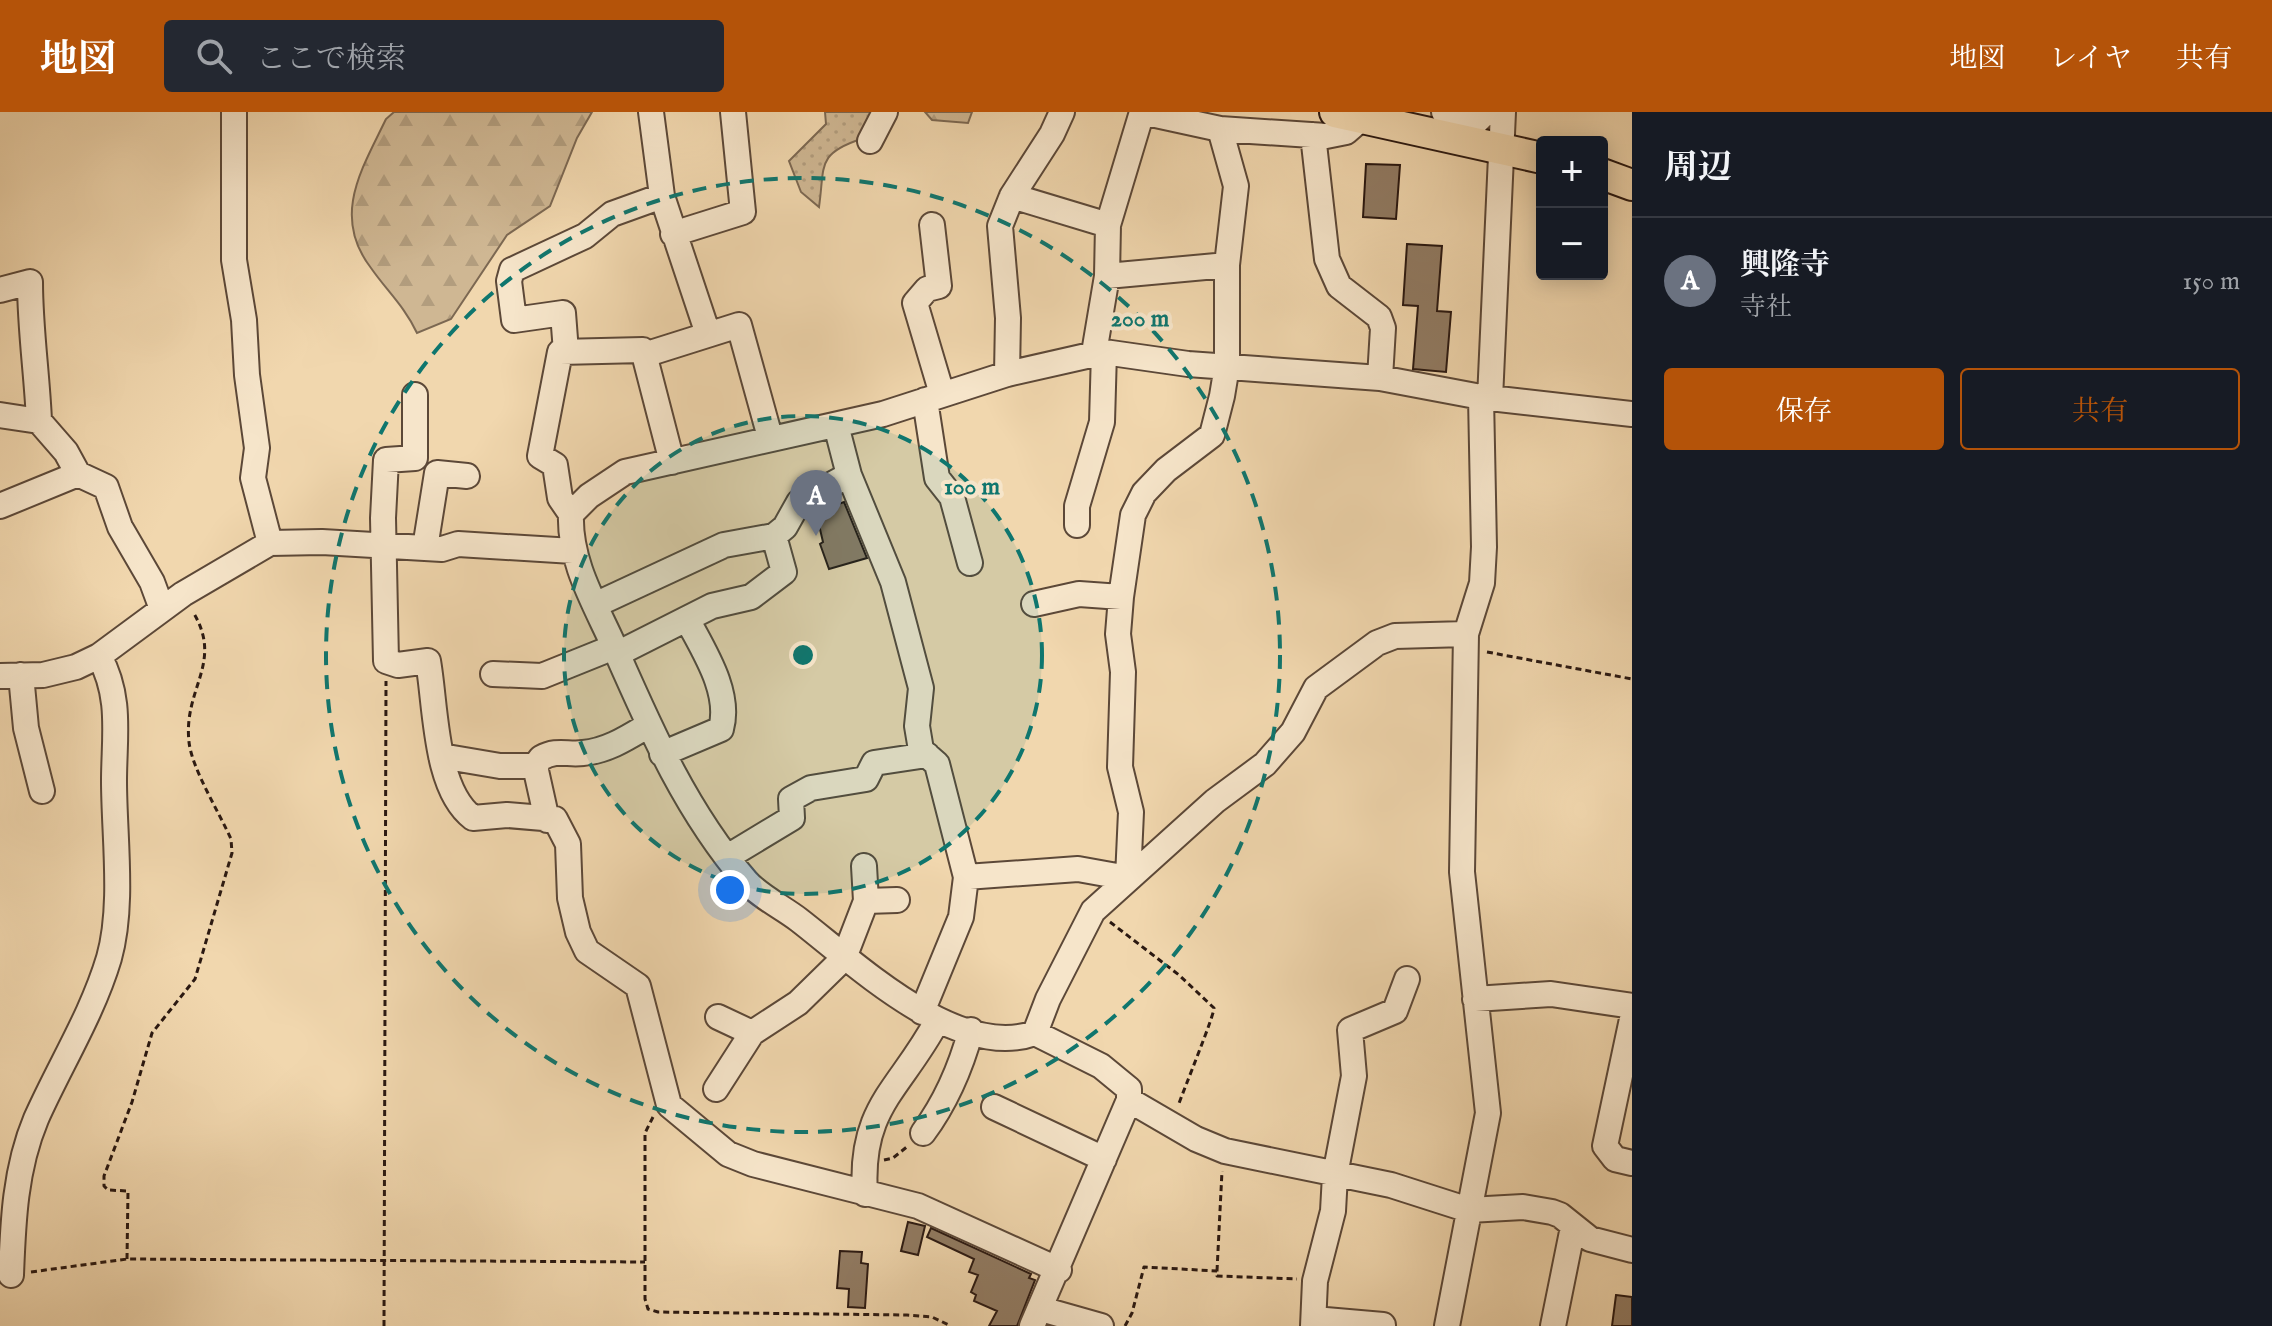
<!DOCTYPE html>
<html lang="ja">
<head>
<meta charset="utf-8">
<style>
	:root { --surface:#171b24; --page:#242831; --text:#f1f3f6; --muted:#9ea1a6; --line:#363941; --accent:#b45309 }
	body { margin:0; font-family:"IM FELL English","Noto Serif JP",serif; background:var(--page); color:var(--text) }
	.controls { position:absolute; right:24px; top:24px; display:grid; overflow:hidden; border-radius:8px; box-shadow:0 4px 20px #0003 }
	.controls button { width:72px; height:72px; display:grid; place-items:center; padding:0; border:0; border-bottom:2px solid var(--line); background:var(--surface); color:var(--text); font:40px sans-serif }
	.you { position:absolute; left:730px; top:778px; width:28px; height:28px; margin:-20px; border:6px solid #fff; border-radius:50%; background:#1a73e8; box-shadow:0 0 0 12px #1a73e833 }
	.badge { display:grid; place-items:center; width:52px; height:52px; border-radius:50%; background:var(--accent); color:#fff; font-size:26px; font-weight:700 }
	.pin { position:absolute; translate:-50% -66px; filter:drop-shadow(0 2px 4px #0008) }
	.pin::after { content:''; position:absolute; top:42px; width:28px; height:24px; background:inherit; clip-path:polygon(0 0,100% 0,50% 100%) }
	.list { margin:0; padding:0; list-style:none }
	h2 { display:flex; justify-content:space-between; align-items:center; height:104px; margin:0; padding:0 32px; font-size:34px }
	h2 small { font-size:26px; font-weight:400; color:var(--muted) }
	.list li { display:grid; grid-template-columns:52px 1fr auto; gap:24px; align-items:center; box-sizing:border-box; height:128px; padding:0 32px; border-top:2px solid var(--line) }
	.list b { display:block; font-size:30px; white-space:nowrap }
	.list p { margin:0; font-size:26px; white-space:nowrap; color:var(--muted) }
	.list em { font-size:26px; font-style:normal; color:var(--muted) }
	.actions { display:flex; gap:16px; padding:24px 32px }
	.actions a { flex:1; padding:18px 0; border:2px solid var(--accent); border-radius:8px; text-align:center; font-size:28px; color:var(--accent) }
	.actions .main { background:var(--accent); color:#fff }
	.icon { flex:none; width:44px; height:44px; fill:none; stroke:currentColor; stroke-width:2; stroke-linecap:round; stroke-linejoin:round }
	.map { position:relative; flex:none; width:1632px; height:1214px; overflow:hidden }
	header { display:flex; align-items:center; gap:48px; box-sizing:border-box; height:112px; padding:0 40px; background:var(--accent); color:#fff }
	header strong { font-size:38px }
	nav { display:flex; gap:44px; margin-inline-start:auto; font-size:28px }
	.search { width:560px; height:72px; background:var(--page); display:flex; align-items:center; gap:20px; box-sizing:border-box; padding:0 28px; border-radius:8px; color:var(--muted); font-size:30px }
	main { display:flex }
	aside { flex:1; background:var(--surface) }
	.map>svg:first-child { display:block }
	.grass { fill:url(#grass-dots); stroke:#7c6852; stroke-width:2 }
	.forest { fill:url(#forest-firs); stroke:#7c6852; stroke-width:2 }
	.building { fill:#917b63; stroke:#2a1811; stroke-width:2 }
	.lines { fill:none; stroke-linecap:round; stroke-linejoin:round }
	.minor-casing { stroke:#5c4838; stroke-width:28 }
	.major-casing { stroke:#2a1811; stroke-width:34 }
	.path { stroke:#2a1811; stroke-width:3; stroke-dasharray:6 4; stroke-linecap:butt }
	.minor { stroke:#f6e5ca; stroke-width:24 }
	.major { stroke:#f1d7ae; stroke-width:30 }
	.ring { fill:none; stroke:#0f766e; stroke-width:4; stroke-dasharray:14 10 }
	.centre { fill:#0f766e; stroke:#f6e5ca; stroke-width:4 }
	.ring-label { font-size:24px; text-anchor:middle; font-weight:bold; fill:#0f766e; stroke:#f6e5ca; stroke-width:8; stroke-linejoin:round; paint-order:stroke }
</style>
</head>
<body>
<header>
<strong>地図</strong>
<div class="search"><svg class="icon" aria-label="search" viewBox="0 0 24 24"><circle cx="10" cy="10" r="6"/><path d="M15 15l6 6"/></svg>ここで検索</div>
<nav><a>地図</a><a>レイヤ</a><a>共有</a></nav>
</header>
<main>
<div class="map">
<svg width="1632" height="1214" viewBox="0 0 1632 1214">
	<defs>
		<pattern id="grass-dots" width="8" height="8" patternUnits="userSpaceOnUse" patternTransform="scale(2)"><rect width="8" height="8" fill="#cfb793"/><path d="M2 2h.1M6 6h.1" fill="none" stroke="#b29d7e" stroke-width="1.8" stroke-linecap="round"/></pattern>
		<pattern id="forest-firs" width="22" height="20" patternUnits="userSpaceOnUse" patternTransform="scale(2)"><rect width="22" height="20" fill="#cfb793"/><path d="M5 1l3.5 6h-7zM16 11l3.5 6h-7z" fill="#b29d7e"/></pattern>
	</defs>
	<rect width="100%" height="100%" fill="#f1d7ae"/>
	<filter id="stains"><feTurbulence type="fractalNoise" baseFrequency=".0025" numOctaves="4"/><feColorMatrix values="0 0 0 0 .2 0 0 0 0 .09 0 0 0 0 .02 0 0 0 .5 -.17"/></filter>
	<radialGradient id="worn" r=".72"><stop offset=".6" stop-color="#630" stop-opacity="0"/><stop offset="1" stop-color="#630" stop-opacity=".3"/></radialGradient>
	<!-- grass -->
	<path class="grass" d="M825,0H874L861,27C816,42 825,54 819,95L801,80L789,49L826,12Z"/>
	<!-- forest -->
	<path class="forest" d="M394,0H592L577,26L550,94L507,123L451,207L417,221C405,195 387,179 371,156C331,104 362,57 386,7Z
		M925,0H972L968,11L932,8Z"/>
	<!-- building -->
	<path class="building" d="M1366,52L1400,53L1396,107L1363,105Z
		M1407,132L1442,134L1437,199L1451,200L1446,260L1413,257L1418,194L1403,193Z
		M844,390L867,446L829,457L820,432L823,430L816,400Z
		M908,1110L925,1114L918,1143L901,1139Z
		M931,1116L1031,1162L1029,1166L1035,1168L1017,1214H989L997,1199L974,1189L976,1183L971,1180L978,1163L969,1160L974,1147L927,1125Z
		M840,1139L862,1140L861,1151L868,1152L865,1196L848,1195L849,1177L837,1176Z
		M1616,1183L1632,1185V1214H1612Z"/>
	<g class="lines">
		<!-- minor casing -->
		<g class="minor-casing">
			<path id="minor" d="M234,0V148L244,208L247,263L257,336L253,366L270,431
				M651,0L662,84L708,222
				M1444,0L1477,9L1486,0
				M1313,23L1327,147L1339,174L1379,205L1383,216L1380,266
				M870,29L885,0
				M1012,84L1052,22L1062,0
				M932,113L939,174L927,177L915,191L942,282
				M673,122L743,100L733,0
				M1107,164L1227,153
				M0,178L30,170C30,217 37,262 39,309
				M566,240L563,201L514,208L509,169L512,158L585,124L612,102L662,84
				M1094,241L1107,164L1108,113L1142,0L1220,17L1326,24L1346,20L1362,6
				M644,243L739,213L770,325
				M1007,262L1008,206L1000,114L1012,84L1108,113
				M415,283V346L386,348L383,406L386,549L398,553L428,549C436,593 434,677 473,706L507,703L555,707L568,732L570,786L578,820L587,839L638,874L669,993L728,1042L753,1052L918,1094L1059,1158
				M1490,287L1503,0
				M925,288L937,366L952,385L970,451
				M0,303L39,309L66,340L78,362
				M836,313L849,363L893,470L921,576L917,614L921,638L937,652L966,765L961,805L922,900
				M0,394L78,362L106,375L120,415L152,470L162,497
				M571,402L560,386L555,353L540,344L560,240L643,238L672,350
				M1077,413V394L1102,310L1104,240
				M425,436L437,361L467,364
				M1034,492L1079,482L1121,485
				M595,493L724,433L774,424L785,415L799,390L849,363
				M617,542L712,494L751,485L784,460L774,424
				M493,562L542,564L614,535
				M21,563L26,616L42,679
				M0,564L43,563L76,555L99,544L183,482L270,431L322,430L442,437L458,432L573,439
				M662,642L721,617C731,581 705,541 688,509
				M441,644L500,654H535
				M547,708L535,654L541,646C557,637 567,643 583,641C607,639 627,626 647,614
				M729,744L792,706L791,687L811,676L866,667L874,651L927,643
				M864,754L866,789
				M966,765L1078,757L1128,766
				M1128,766L1131,700L1120,655L1123,560L1118,522L1121,485L1133,403L1144,381L1166,358L1212,323L1222,284L1227,254V153L1236,74L1220,17
				M1475,887L1551,882L1632,894
				M718,905L752,921
				M1632,907L1605,1034L1615,1047L1632,1051
				M1035,921L1048,887L1093,799L1215,689L1265,652L1293,620L1316,576L1377,531L1395,524L1466,522
				M716,977L752,921L798,891L844,846L866,789L897,788
				M1129,988L1196,1027L1225,1039L1391,1073L1469,1098L1523,1095L1552,1100L1560,1103L1590,1127L1632,1138
				M994,995L1104,1047
				M923,1021C946,990 961,955 971,918
				M865,1082C859,995 900,978 937,909
				M11,1163C13,1110 15,1057 36,1007C60,953 92,903 109,846C124,793 114,724 114,669C114,625 122,585 99,544
				M1041,1197L1101,1214
				M1314,1207L1383,1213
				M1032,1214L1129,988V977L1101,954L1035,921C957,949 856,852 799,808C782,795 759,784 746,769C685,698 650,616 613,532C594,490 569,449 571,402L589,384L625,360L883,302L1007,262L1104,240L1188,252L1380,266L1481,285L1632,302
				M1313,1214L1315,1169L1333,1099L1335,1063L1354,964L1350,918L1395,899L1407,867
				M1447,1214L1488,1001L1462,760L1466,522L1482,471L1484,435L1481,285
				M1553,1214L1573,1115"/>
		</g>
		<!-- major casing -->
		<g class="major-casing">
			<path id="major" d="M1335,0L1542,46
				M1602,62L1632,73"/>
		</g>
		<!-- path -->
		<path class="path" d="M1487,540L1632,567
			M1110,810L1179,863L1214,896C1214,904 1184,977 1178,994
			M653,1005L645,1021V1187L648,1197L658,1200L907,1203L932,1205L951,1214
			M884,1048L893,1046L908,1034
			M127,1147L128,1079L108,1078L104,1074V1064L132,990L152,921L195,867L232,741L231,727C219,700 192,657 189,630C183,576 224,551 193,500
			M1217,1159L1222,1059
			M31,1160L127,1147L645,1150
			M384,1214L386,569
			M1125,1214L1132,1201L1144,1155L1217,1159V1164L1297,1167"/>
		<!-- minor -->
		<use href="#minor" class="minor"/>
		<!-- major -->
		<use href="#major" class="major"/>
	</g>
	<!-- distance rings -->
	<circle cx="803" cy="543" r="239" fill="#0f766e" fill-opacity=".12"/>
	<g class="ring">
		<circle cx="803" cy="543" r="239"/>
		<circle cx="803" cy="543" r="477"/>
	</g>
	<circle cx="803" cy="543" r="12" class="centre"/>
	<g class="ring-label">
		<text x="1140" y="214">200 m</text>
		<text x="972" y="382">100 m</text>
	</g>
	<rect width="100%" height="100%" filter="url(#stains)"/>
	<rect width="100%" height="100%" fill="url(#worn)"/>
</svg>
<div class="controls">
<button>+</button>
<button>−</button>
</div>
<div class="you"></div>
<div class="pin badge" style="left:816px;top:424px;background:#6b7280">A</div>
</div>
<aside>
<h2>周辺<small></small></h2>
<ul class="list">
<li><span class="badge" style="background:#6b7280">A</span><div><b>興隆寺</b><p>寺社</p></div><em>150 m</em></li>
</ul>
<div class="actions"><a class="main">保存</a><a>共有</a></div>
</aside>
</main>
</body>
</html>
